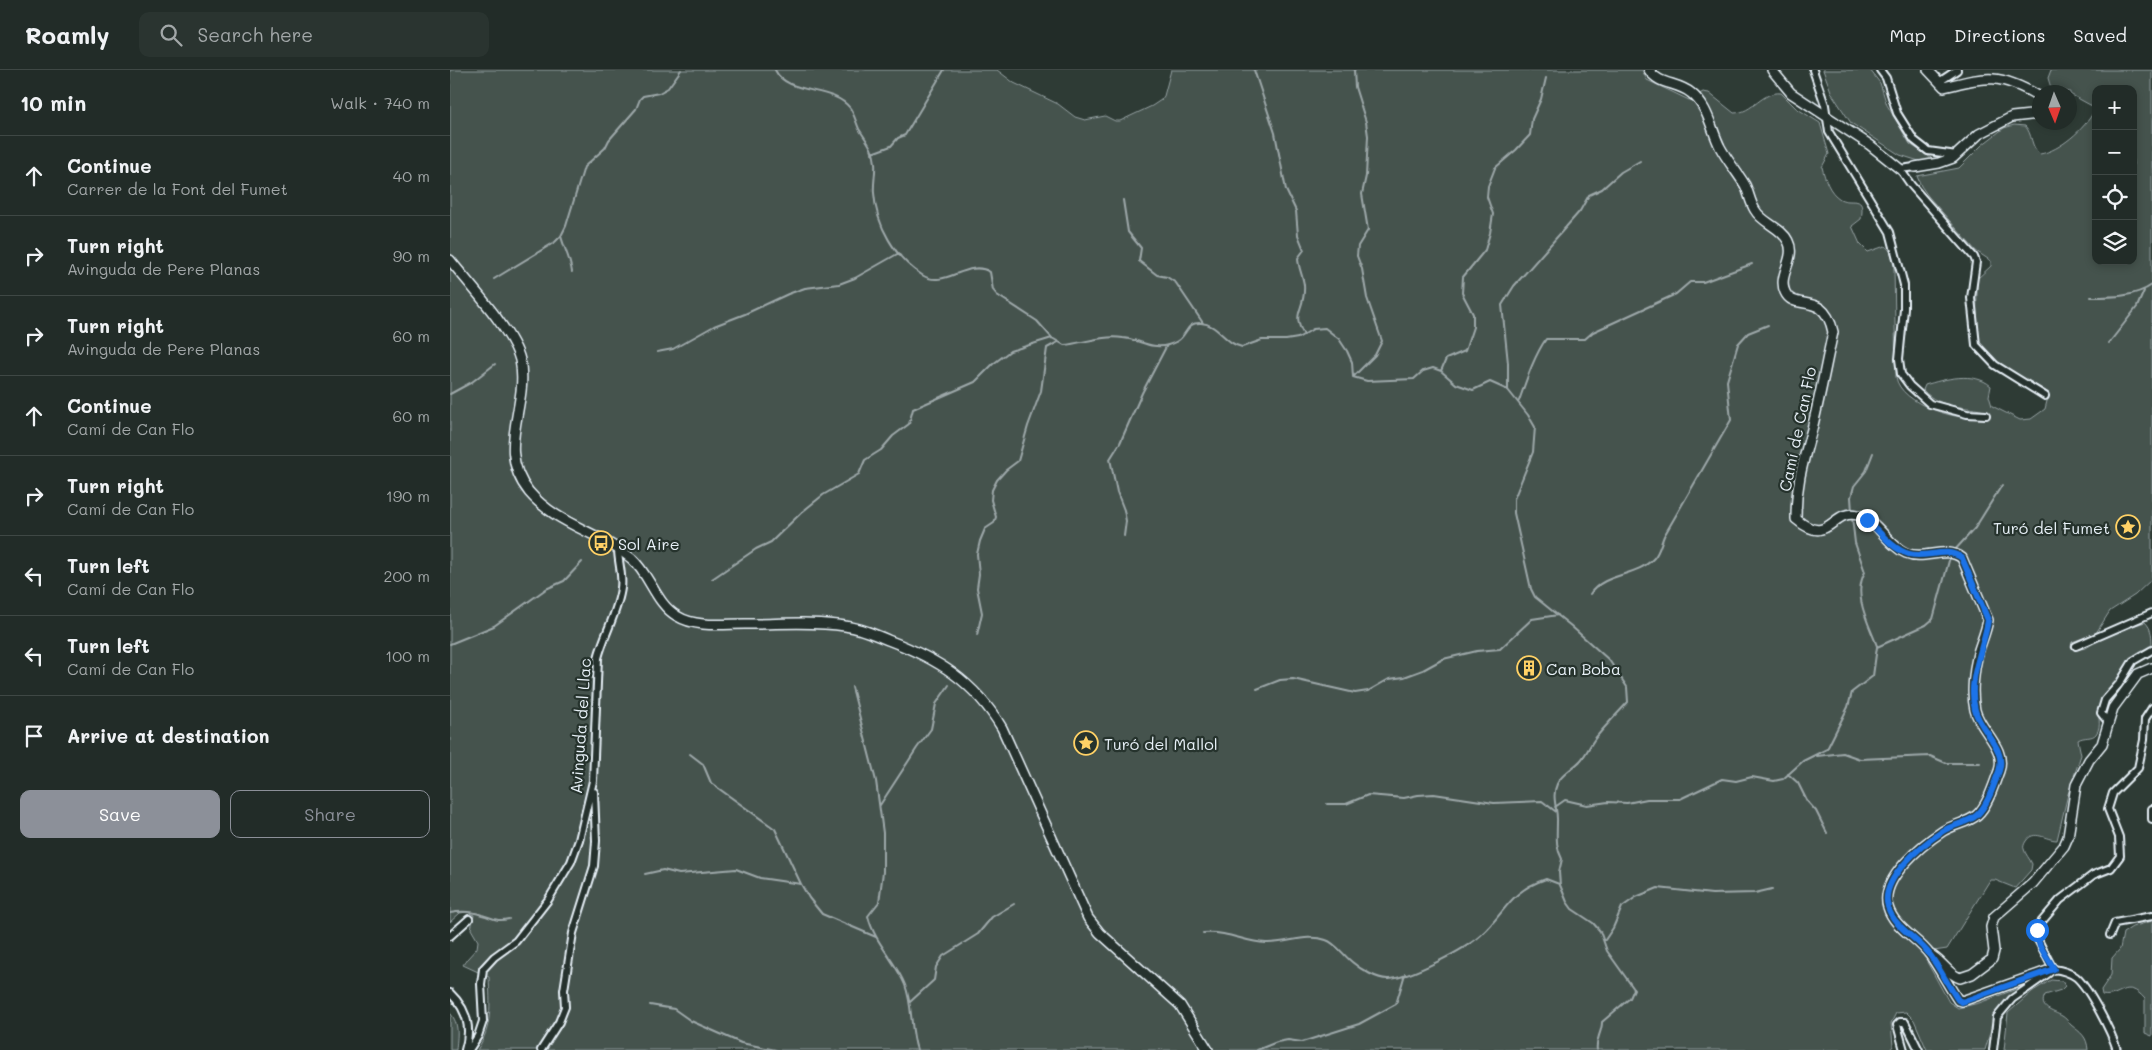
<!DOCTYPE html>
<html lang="en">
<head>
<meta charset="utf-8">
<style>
	:root { --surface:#222c28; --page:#2a3430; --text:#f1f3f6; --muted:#a2a7a8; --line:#3f4845; --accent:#8c9099 }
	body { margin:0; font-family:Mali,sans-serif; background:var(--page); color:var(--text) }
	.controls { position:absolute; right:15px; top:15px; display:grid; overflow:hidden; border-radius:10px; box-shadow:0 2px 8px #0003 }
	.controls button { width:45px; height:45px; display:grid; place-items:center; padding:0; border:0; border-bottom:1px solid var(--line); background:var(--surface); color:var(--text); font:25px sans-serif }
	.compass { position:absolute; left:1582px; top:15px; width:45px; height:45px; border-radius:50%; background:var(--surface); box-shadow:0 2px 8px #0003; rotate:178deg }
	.stop { position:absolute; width:15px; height:15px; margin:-11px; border:4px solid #1a73e8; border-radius:50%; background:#fff }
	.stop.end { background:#1a73e8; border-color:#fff; box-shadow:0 1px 5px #0008 }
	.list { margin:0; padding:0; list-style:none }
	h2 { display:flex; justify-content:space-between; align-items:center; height:65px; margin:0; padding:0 20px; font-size:21px }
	h2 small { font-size:16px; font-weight:400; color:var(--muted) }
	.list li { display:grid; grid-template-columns:32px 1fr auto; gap:15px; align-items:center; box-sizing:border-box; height:80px; padding:0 20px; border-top:1px solid var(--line) }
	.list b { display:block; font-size:19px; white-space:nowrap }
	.list p { margin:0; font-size:16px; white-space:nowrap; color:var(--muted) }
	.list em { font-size:16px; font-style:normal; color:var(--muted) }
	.actions { display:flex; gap:10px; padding:15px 20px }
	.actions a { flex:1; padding:11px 0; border:1px solid var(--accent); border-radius:10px; text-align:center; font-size:18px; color:var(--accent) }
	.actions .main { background:var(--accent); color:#fff }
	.icon { flex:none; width:28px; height:28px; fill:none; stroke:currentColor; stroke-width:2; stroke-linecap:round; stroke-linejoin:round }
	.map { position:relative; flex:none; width:1702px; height:980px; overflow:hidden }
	header { display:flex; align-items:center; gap:30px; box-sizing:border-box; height:70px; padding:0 25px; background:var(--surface); border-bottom:1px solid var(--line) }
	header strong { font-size:24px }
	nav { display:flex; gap:28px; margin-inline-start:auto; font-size:18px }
	.search { width:350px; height:45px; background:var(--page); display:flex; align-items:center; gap:12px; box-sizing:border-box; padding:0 18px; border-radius:10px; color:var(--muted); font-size:19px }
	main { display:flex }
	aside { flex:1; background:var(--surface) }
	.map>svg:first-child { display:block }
	.green { fill:#45524e; stroke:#96a2a3; fill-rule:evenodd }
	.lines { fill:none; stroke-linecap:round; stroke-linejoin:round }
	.stream { stroke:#9da8a9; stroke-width:2 }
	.street-casing { stroke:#e8f1f8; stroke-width:10 }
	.secondary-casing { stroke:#e8f1f8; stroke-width:12 }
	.street { stroke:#26332d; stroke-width:6 }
	.secondary { stroke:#26332d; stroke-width:9 }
	.route { stroke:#1a73e8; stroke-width:6 }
	.labels { text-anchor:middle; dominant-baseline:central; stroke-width:4.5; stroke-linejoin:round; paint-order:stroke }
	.street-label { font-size:16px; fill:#e8f1f8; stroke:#26332d }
	.poi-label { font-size:16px; fill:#e8f1f8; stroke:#26332d; text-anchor:start }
</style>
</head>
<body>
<header>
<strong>Roamly</strong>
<div class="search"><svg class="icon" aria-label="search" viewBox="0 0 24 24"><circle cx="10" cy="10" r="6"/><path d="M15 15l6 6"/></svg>Search here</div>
<nav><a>Map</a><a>Directions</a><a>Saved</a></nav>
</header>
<main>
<aside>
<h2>10 min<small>Walk · 740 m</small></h2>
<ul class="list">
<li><svg class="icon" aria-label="ahead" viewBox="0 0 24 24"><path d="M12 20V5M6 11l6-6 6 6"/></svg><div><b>Continue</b><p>Carrer de la Font del Fumet</p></div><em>40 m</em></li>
<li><svg class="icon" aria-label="right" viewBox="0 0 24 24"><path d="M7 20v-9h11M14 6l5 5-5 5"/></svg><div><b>Turn right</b><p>Avinguda de Pere Planas</p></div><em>90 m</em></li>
<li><svg class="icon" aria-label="right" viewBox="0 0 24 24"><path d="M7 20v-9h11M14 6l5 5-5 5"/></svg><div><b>Turn right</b><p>Avinguda de Pere Planas</p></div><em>60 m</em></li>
<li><svg class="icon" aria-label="ahead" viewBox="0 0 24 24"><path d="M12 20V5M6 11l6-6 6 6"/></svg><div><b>Continue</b><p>Camí de Can Flo</p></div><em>60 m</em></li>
<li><svg class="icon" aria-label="right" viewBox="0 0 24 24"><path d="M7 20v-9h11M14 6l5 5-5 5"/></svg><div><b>Turn right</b><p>Camí de Can Flo</p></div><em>190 m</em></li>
<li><svg class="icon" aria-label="left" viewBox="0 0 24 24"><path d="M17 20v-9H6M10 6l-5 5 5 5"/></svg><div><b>Turn left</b><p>Camí de Can Flo</p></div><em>200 m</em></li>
<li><svg class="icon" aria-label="left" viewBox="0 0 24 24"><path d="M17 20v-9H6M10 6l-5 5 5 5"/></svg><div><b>Turn left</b><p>Camí de Can Flo</p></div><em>100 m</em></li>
<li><svg class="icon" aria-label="arrive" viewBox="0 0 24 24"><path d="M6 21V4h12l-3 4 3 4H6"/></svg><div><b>Arrive at destination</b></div></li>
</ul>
<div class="actions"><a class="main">Save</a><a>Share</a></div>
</aside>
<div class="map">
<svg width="1702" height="980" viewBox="0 0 1702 980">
	<rect width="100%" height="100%" fill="#2e3b35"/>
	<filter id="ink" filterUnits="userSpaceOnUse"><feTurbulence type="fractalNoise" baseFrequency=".02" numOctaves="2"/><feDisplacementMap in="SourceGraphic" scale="10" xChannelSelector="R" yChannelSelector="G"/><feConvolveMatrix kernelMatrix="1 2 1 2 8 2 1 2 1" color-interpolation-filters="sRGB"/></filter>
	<g filter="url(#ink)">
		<!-- green -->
		<path class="green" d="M0,0H547L564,13L608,34L625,47L635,50L655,46L665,51H670L702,36L711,30L714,26L721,0H1192L1197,10L1239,30L1253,22L1259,23L1284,43C1303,43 1312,21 1331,23L1346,38L1370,53L1379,84L1372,97C1375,109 1379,122 1390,129C1402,135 1416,123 1411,149L1402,156L1410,174L1418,182L1435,176C1442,180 1443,190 1444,199L1446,307C1450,335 1512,353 1536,347L1538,342C1516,335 1491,340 1473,320L1475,315C1494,309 1524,301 1541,316L1539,326L1542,336L1570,350L1581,349L1595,339L1599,323C1581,311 1548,297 1534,281C1523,268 1528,226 1527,209L1541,196V191L1526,181L1478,126L1471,116L1467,106L1509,98L1532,75L1554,58L1564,55L1575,56C1583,64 1580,77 1590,84C1609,81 1635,59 1644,41L1642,36L1620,24V22L1601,18L1598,8L1601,0H1702V509L1685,525L1660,541L1646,563L1622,572L1621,577L1625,580L1636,578L1658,564L1695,552C1702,559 1702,567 1702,577C1677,583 1679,596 1666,613C1660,621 1653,625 1650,635C1646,644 1653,655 1646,664C1642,669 1634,666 1628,670L1631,685L1618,724L1607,770C1596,770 1584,759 1576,771C1574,774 1573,777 1574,779C1575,784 1580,789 1582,794L1581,800L1565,818L1545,810H1540L1497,879L1484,881L1477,892L1499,932L1508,938L1529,933L1572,917L1559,927L1545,945L1535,980H1477L1464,950L1456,942L1446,943L1441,953L1443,976L1440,980H27C43,956 40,935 39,907L13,895L17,889L27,878L28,871L21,859L24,845L17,842L10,843L0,852ZM1646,19H1683V191H1646Z
			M1373,0H1420L1430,13L1437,35L1460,74L1484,90L1472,92L1450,85L1401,53L1382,24Z
			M1702,851V966L1695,963V929C1676,907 1670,929 1652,925L1651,920L1661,905L1662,888L1670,879L1673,863L1682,857Z
			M1601,910L1612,911L1615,916L1611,920L1595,925C1588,939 1603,941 1612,946C1616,948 1618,952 1621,955C1631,963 1637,966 1638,980H1554L1558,943L1583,921Z
			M0,943C10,954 7,966 6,980H0Z"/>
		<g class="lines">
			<!-- stream -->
			<path class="stream" d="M325,0C338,26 382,15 400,38C404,44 406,52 409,59C416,70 424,79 425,93C426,103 423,113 424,123C426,155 445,188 472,205C495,220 517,188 540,202L543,220L547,225L587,251L602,268
				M804,0L825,63L836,120L846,141L848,165L854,180L848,188C848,197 853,206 854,215C856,240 840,242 854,265
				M422,83L441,76L448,68L455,65L494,0
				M673,130L678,162L691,178L689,191L707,205L717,207L726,213L753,253
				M122,202C120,188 114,178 111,166L116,156L134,97L155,78L159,70L186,39L190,29L193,26L209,23L218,18L231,0
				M44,209L105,172L111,166
				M1641,227C1662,227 1685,227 1702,215
				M1659,273L1687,237L1694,221
				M207,282L223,279L264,256L295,244L338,224L355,218L389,214L405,208L449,183
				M991,301L996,289L1015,281L1023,257V244L1012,223L1013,207L1035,180L1040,163L1043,144L1037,127L1038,116L1045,98L1066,80L1080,65L1082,49L1091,29L1096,8
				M903,307L917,311L964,309L973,301L983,298L991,301L1006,314L1023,320L1040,312L1058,320L1078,345L1085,357L1083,382L1064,429V443L1081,519L1085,527L1121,556L1159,590L1177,617L1178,632C1168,643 1158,653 1148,665C1141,672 1138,682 1131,690C1123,699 1112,703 1107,714C1101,727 1108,739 1107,752C1107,766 1105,776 1112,789L1109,802L1110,815L1117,832L1122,839L1143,853L1150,861L1157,881L1184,919L1180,928L1152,952C1152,963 1145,970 1147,980
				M903,307L925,285L932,271L917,228L912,199L907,186L908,176L918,160L912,124L916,106L918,66L916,52L905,17L904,0
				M1058,320V293L1052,235L1064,216L1130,141L1139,125L1152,119L1171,102L1190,91
				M0,324L22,312L45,294
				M1069,331C1076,311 1084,286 1096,269H1135L1143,262L1226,224L1240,212H1253L1302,194
				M1402,442L1401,427L1404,416L1416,401L1423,383
				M1402,447L1405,473L1415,502C1402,525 1419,554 1427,576
				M674,466L676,451L674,440L667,422L660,389L670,373L692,323L717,275
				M1504,481L1525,458L1552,415
				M262,509L306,479L321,472L352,442L373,425L409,404L415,390L431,380L443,366L459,354L463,339L525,312L543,294L560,281L602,268L614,275C634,273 652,265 673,268C689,269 701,280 718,275C721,274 729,271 731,268C738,261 738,252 751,253C768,254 775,274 792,277L812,270H836L848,268L863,259L875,258L889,269L897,281L902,292L903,307
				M1140,524C1155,502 1187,507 1204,488C1209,483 1211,473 1214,466L1281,350L1277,311L1288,274L1298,263L1318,255
				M527,565L532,543L527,518L529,504L527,484L530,471L535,459L544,453L546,447L541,430L542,420L547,410L556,400L568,391L578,356L591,321L597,278L608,272
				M0,574L44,556L96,519L114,511L132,492
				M402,617L426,711L433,763V802L429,832L418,846C424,872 445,890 455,915C463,936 460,959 467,980
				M807,619L830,610L843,609L905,623L918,621L939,609L954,607L973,600L993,589L1027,581L1050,579L1082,549L1108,545
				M240,684L253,694L261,713L325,759L351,814
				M1367,686L1393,683L1410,689L1480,686L1496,693H1530
				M1338,704L1348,713L1357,731L1366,741L1377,763
				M877,734H896L918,725L954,728L968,725L984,724L1044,733L1092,731L1105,741
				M430,735L467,678L481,659L486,634L499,615
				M1105,737L1115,730L1137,735L1158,732L1177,733L1197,729H1230L1272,709L1286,711L1302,707L1324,711L1333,709L1353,691L1377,679L1398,637L1402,622L1423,606L1427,577L1476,555L1483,549L1500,487
				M195,804L213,800L229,804L286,799L310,808L351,814L359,828L372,844L426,867
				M0,843C11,841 21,841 32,845C44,848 46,852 59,849
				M753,863C780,861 793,872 816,873C836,874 857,863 876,870C886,873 894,886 902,892C910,899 928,910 939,909C960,908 1016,879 1031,865C1057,841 1058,822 1096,809L1109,814
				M1155,870L1163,858L1172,837L1186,827L1208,818L1262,824L1305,823L1322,819
				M460,932L484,910L486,897L493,886L528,864L542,847L564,834
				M200,935L224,939L241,951L291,973L326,980
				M807,980L827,972L838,970L852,972L887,961L909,954L946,934L955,904"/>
			<!-- street casing -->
			<g class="street-casing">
				<path id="street" d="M1363,0L1375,35L1379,62L1440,162L1454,215V239L1449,289L1451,304L1460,316L1480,334L1517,344L1536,345
					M1430,0L1436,8L1447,43L1464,70L1478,81L1507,85
					M1489,12L1507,0
					M1465,97L1450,99L1461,115L1524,187L1526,192L1521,228L1526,275L1545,295L1595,326
					M1626,576L1702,543
					M1658,652L1651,643L1655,630L1669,614L1683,591L1702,580
					M1702,739V749
					M1660,865L1665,853L1702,846
					M0,866L19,849
					M1603,899L1586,866L1588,856L1610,830L1643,805L1661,798L1670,786L1669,767L1658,739L1663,723L1688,698L1694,670L1695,649L1702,638
					M1603,899C1611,900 1619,902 1626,907C1639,918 1662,963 1667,980
					M0,923C17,939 22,958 15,980
					M19,980L28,966L33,951L31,914L33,899L44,887L66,871L98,830L121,792L129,770L143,711L148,588C154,564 168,542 171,518C173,505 168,492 168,479
					M91,980L109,952L115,937L114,920L123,863L144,796L146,771L144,722
					M1454,980L1447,955L1450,952H1455L1469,980
					M1543,980L1547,947L1562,929L1599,903"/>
			</g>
			<!-- secondary casing -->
			<g class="secondary-casing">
				<path id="secondary" d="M1199,0C1208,15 1228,12 1241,23C1258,36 1261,59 1270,77C1277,90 1287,102 1295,115C1299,123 1300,132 1305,140C1312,153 1331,157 1338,171C1347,188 1327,205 1335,222C1344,243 1374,219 1383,262C1376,294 1370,327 1362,359C1353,392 1346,414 1346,449C1380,478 1381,438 1408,445C1428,450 1437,475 1456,483C1475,491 1495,475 1512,488L1538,550C1536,562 1531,572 1528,583C1524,599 1521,623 1525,640C1530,661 1557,678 1549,701C1544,714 1538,735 1527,745C1518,753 1504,754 1493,761C1473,774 1429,809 1438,837C1444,858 1468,868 1480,885C1490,899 1498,915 1508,930L1512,931L1603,899
					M1322,0L1341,23L1420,75L1450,99
					M1478,0L1494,17C1537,6 1550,3 1590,27
					M1465,97L1489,93L1503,88L1529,64L1562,47L1590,44
					M0,190C19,214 64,263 70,290C80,336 44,378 79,422C107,455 150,462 182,489C200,505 206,534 227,546C248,559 278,553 300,554C331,554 364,551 395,556C410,558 424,564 438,570C488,589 524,611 552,658L638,848L650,863L730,935L758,980
					M1479,884C1492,890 1497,904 1510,908L1522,904L1542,889L1544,881L1541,857L1544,847L1583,813L1614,776L1618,767L1626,715L1639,690L1652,674L1663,638L1688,604L1702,598"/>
			</g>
			<!-- street -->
			<use href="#street" class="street"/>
			<!-- secondary -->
			<use href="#secondary" class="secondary"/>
		</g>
	</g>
	<g class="lines" filter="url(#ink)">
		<!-- route -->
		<path class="route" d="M1417,450C1429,461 1442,479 1459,484C1477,489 1495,476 1512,488L1538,550C1534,579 1517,608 1525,640C1530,661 1557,678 1549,701C1544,714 1538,735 1527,745C1518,753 1504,754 1493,761C1473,774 1429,809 1438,837C1444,858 1468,868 1480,885C1490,899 1498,915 1508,930L1512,932L1604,899C1598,887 1585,874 1587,860"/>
	</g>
	<!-- icons -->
	<defs>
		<g id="sight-ring" transform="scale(1.25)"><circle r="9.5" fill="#26332d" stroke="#ffd166" stroke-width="1.5"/><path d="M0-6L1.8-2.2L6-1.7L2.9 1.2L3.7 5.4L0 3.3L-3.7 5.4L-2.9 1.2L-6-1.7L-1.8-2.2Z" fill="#ffd166"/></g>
		<g id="bus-ring" transform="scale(1.25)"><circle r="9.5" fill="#26332d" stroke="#ffd166" stroke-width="1.5"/><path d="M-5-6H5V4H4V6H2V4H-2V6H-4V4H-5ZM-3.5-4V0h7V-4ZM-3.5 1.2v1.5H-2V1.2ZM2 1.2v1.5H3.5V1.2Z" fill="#ffd166"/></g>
		<g id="building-ring" transform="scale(1.25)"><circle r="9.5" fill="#26332d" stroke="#ffd166" stroke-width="1.5"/><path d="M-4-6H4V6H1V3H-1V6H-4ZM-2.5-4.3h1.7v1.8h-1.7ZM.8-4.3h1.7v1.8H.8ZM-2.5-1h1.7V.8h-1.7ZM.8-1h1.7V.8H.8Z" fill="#ffd166"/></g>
	</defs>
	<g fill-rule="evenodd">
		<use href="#sight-ring" x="1678" y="457"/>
		<use href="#bus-ring" x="151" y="473"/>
		<use href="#building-ring" x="1079" y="598"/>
		<use href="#sight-ring" x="636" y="673"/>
	</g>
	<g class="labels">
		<!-- street labels -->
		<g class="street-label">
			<text transform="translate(1347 359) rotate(-78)">Camí de Can Flo</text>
			<text transform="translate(130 656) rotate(-86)">Avinguda del Llac</text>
		</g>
		<!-- poi labels -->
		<g class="poi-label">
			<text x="1660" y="457" text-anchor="end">Turó del Fumet</text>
			<text x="168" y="473">Sol Aire</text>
			<text x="1096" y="598">Can Boba</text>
			<text x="654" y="673">Turó del Mallol</text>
		</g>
	</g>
</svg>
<div class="controls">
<button>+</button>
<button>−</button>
<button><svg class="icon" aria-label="locate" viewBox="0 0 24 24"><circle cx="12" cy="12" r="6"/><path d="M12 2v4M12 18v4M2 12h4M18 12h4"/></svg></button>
<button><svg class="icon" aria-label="layers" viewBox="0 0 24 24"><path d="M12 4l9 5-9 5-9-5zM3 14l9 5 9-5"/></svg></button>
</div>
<svg class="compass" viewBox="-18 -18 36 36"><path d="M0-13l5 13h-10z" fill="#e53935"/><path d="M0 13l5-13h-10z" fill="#a2a7a8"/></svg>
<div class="stop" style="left:1587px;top:860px"></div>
<div class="stop end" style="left:1417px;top:450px"></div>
</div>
</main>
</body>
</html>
